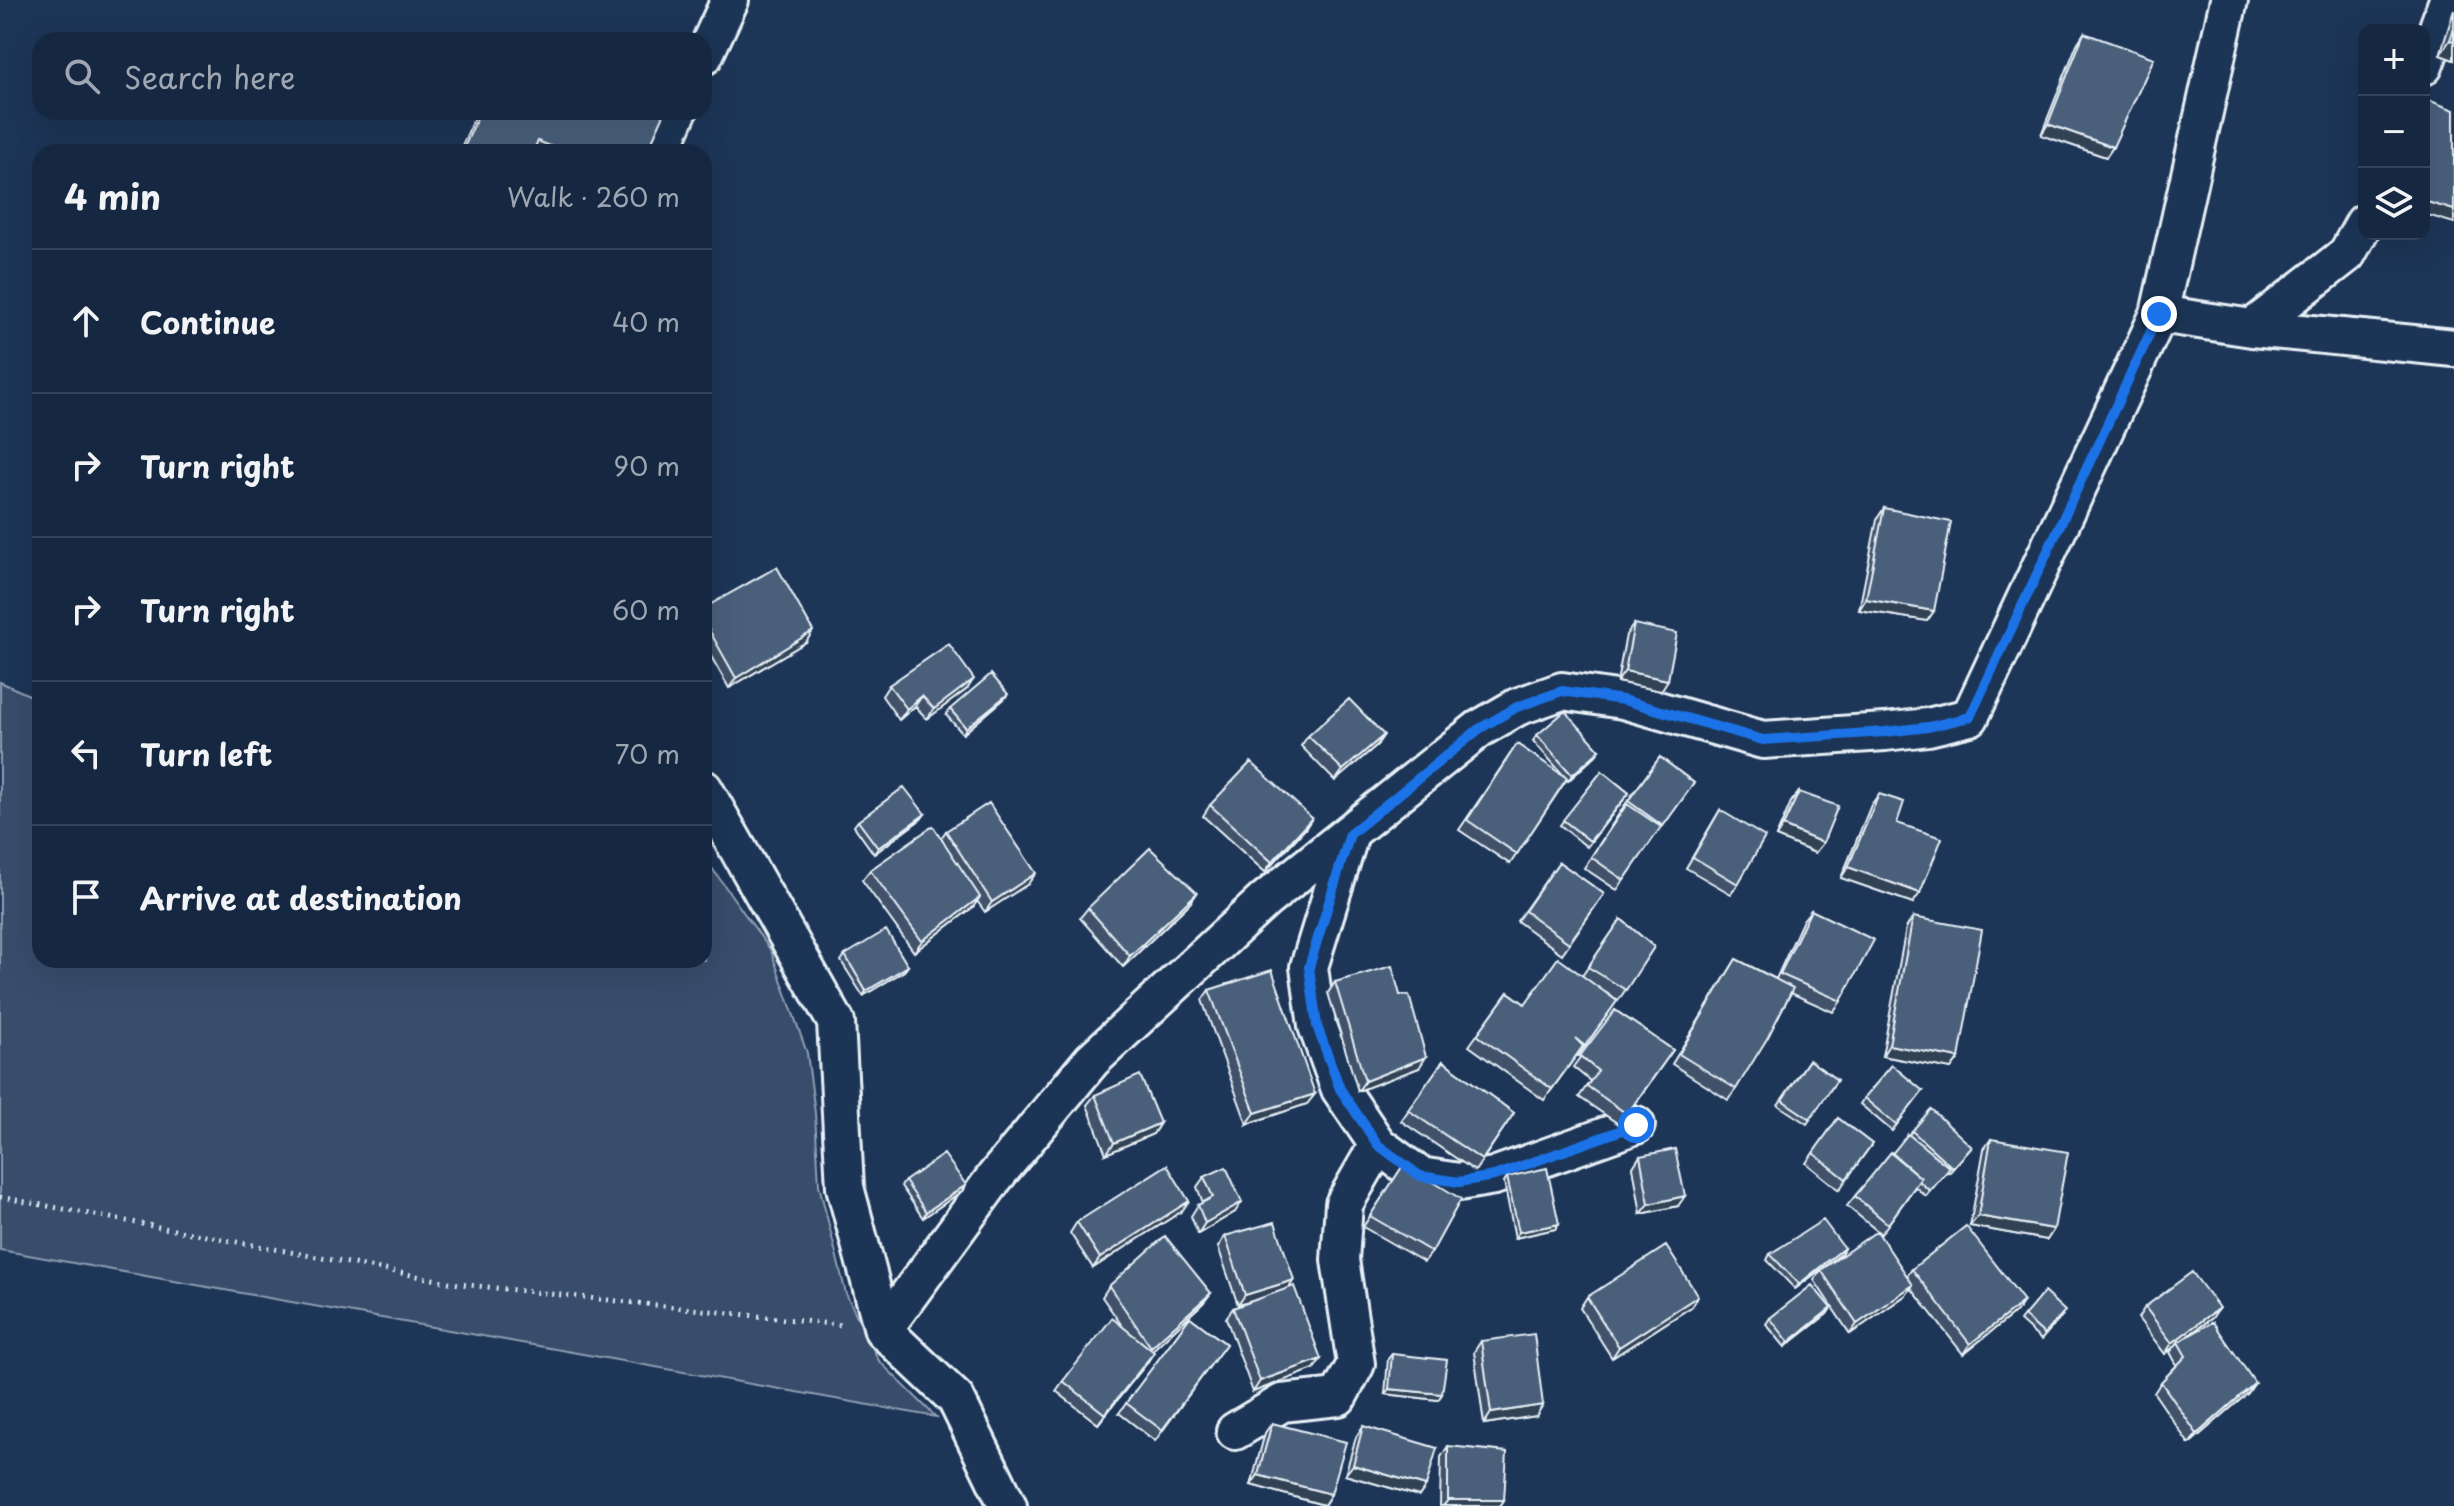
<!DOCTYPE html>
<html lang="en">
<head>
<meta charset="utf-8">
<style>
	:root { --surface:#162841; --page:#23344c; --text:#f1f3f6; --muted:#9ea6b1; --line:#35445a }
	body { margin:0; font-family:"Playpen Sans",sans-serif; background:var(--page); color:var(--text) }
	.controls { position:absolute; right:24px; top:24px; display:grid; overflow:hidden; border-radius:16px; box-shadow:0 8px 32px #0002 }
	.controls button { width:72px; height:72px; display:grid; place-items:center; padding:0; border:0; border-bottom:2px solid var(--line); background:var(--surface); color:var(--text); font:40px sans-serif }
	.stop { position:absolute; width:24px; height:24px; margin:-18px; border:6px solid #1a73e8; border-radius:50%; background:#fff }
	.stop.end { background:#1a73e8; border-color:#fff; box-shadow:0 2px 8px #0008 }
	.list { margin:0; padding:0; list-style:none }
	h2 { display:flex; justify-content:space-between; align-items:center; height:104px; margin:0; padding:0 32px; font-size:34px }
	h2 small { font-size:26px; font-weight:400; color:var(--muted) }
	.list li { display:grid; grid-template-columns:52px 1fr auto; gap:24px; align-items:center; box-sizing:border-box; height:144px; padding:0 32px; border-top:2px solid var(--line) }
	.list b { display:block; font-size:30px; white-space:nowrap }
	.list em { font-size:26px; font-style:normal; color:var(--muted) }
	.icon { flex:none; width:44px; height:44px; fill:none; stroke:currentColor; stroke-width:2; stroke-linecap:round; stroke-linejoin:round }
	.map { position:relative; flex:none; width:2454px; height:1506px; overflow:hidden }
	.search { position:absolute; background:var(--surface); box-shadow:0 8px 32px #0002; left:32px; top:32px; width:680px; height:88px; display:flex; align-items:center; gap:20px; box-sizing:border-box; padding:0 28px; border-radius:24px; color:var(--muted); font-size:30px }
	.panel { position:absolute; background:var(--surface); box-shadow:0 8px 32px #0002; left:32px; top:144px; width:680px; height:824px; border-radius:24px }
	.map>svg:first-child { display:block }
	.green { fill:#374d6c; stroke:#909fb2; stroke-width:2 }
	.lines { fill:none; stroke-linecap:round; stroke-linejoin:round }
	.street-casing { stroke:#e8f1f8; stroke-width:42 }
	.path { stroke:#e8f1f8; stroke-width:5; stroke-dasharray:2 6; stroke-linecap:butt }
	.street { stroke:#1d3557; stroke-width:36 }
	.wall { fill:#3f5169; stroke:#e8f1f8; stroke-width:2 }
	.shaded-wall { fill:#334255; stroke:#e8f1f8; stroke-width:2 }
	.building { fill:#495e7a; stroke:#e8f1f8; stroke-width:2 }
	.route { stroke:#1a73e8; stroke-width:10 }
</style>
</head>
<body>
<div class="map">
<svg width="2454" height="1506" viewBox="0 0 2454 1506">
	<rect width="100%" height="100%" fill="#1d3557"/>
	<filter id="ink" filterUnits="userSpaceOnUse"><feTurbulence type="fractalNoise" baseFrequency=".0125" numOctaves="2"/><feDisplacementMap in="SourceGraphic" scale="16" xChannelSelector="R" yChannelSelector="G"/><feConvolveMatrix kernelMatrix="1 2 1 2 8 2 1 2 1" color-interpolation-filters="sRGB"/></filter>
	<g filter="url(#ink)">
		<!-- green -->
		<path class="green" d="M0,682L40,700V960H704V857L771,951L807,1053L815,1113L819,1185L846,1294L879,1361L936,1417L0,1250Z"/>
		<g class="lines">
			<!-- street casing -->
			<g class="street-casing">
				<path id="street" d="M704,56L730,0
					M2424,66L2448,0
					M660,152L678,112
					M2159,314L2252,328L2454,348
					M2252,328L2347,254L2364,223
					M704,789L836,1022L845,1187L883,1330L956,1399L1008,1506
					M1350,834L1309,967L1317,1026L1340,1089L1378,1145L1420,1176L1459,1182L1494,1176L1636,1125
					M883,1330L995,1177L1092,1060L1265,900L1479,729L1517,707L1562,691L1623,700L1763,740L1885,732L1928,727L1970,717L2159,314L2229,0
					M1235,1431L1282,1403L1338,1397L1356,1364L1340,1260L1344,1204L1378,1145"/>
			</g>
			<!-- path -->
			<path class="path" d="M0,1197L459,1284L841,1325"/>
			<!-- street -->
			<use href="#street" class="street"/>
		</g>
		<!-- wall -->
		<path class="wall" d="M2454,10V60L2440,55Z
			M2084,33L2113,147L2106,157L2041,135L2077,44Z
			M477,112H665L647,152H459Z
			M1884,508L1934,611L1927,621L1859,610L1877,519Z
			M704,608L806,642L729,688L704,644Z
			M1634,624L1661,691L1617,682L1626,635Z
			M889,685L967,689L927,719L915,706L899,720L882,696Z
			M1004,699L963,734L946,715L950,709Z
			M1537,735L1600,750L1596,755L1568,781L1567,779L1510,864L1459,830L1517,744L1565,777L1533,741Z
			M1308,736L1377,745L1335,781L1301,746Z
			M1660,757L1694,783L1659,831H1658L1617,890L1584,868L1624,806Z
			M1602,771L1629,793L1587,847L1560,825Z
			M1799,792L1815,853L1776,837L1791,802Z
			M1879,794L1897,823L1913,903L1841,878L1871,805Z
			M1210,805L1312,818L1305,829L1265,872L1203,816Z
			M1720,810L1738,884L1731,894L1686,868Z
			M925,814L921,819L874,854L854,826L858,821Z
			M946,831L1028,884L985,912L977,901L973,907L914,952L862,880L870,870L941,838Z
			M1559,862L1604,894L1562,954L1517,921Z
			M1197,893L1190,903L1123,967L1080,918L1088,908Z
			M1811,910L1841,1001L1833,1012L1791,993L1736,1089L1728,1100L1672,1064L1736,959L1776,979L1803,920Z
			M1913,917L1959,1058L1951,1069L1882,1056L1906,928Z
			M1621,919L1654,947L1618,1001L1605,992L1617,1001L1578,1056L1577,1055L1544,1100L1469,1046L1508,992L1525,1004L1582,976Z
			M845,955L908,966L904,971L863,996L841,961Z
			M1335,982L1419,1068L1358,1091L1328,993Z
			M1209,990L1315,1094L1307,1104L1247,1124L1202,1000Z
			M1615,1010L1673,1050L1620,1125L1579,1097L1590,1081L1573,1067Z
			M1809,1060L1837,1080L1807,1124L1778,1105Z
			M1443,1061L1514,1113L1475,1171L1401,1121Z
			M1923,1091L1892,1131L1860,1104L1864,1098Z
			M1095,1095L1160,1123L1153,1134L1106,1154L1087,1105Z
			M1838,1118L1872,1144L1839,1190L1806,1163Z
			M1912,1131L1972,1147L1949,1173L1947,1171L1926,1196L1915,1187L1881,1234L1847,1206L1855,1196Z
			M1991,1139L2054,1229L2047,1240L1970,1226L1984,1149Z
			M1640,1156L1678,1206L1641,1214L1633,1167Z
			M1404,1164L1432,1252L1424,1262L1363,1227Z
			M1204,1177L1235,1212L1198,1234L1191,1216L1198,1205L1203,1203L1197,1187Z
			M1507,1177L1555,1229L1515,1238L1504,1182Z
			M905,1181L962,1191L923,1218L901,1186Z
			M1182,1211L1093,1268L1070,1233L1077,1222Z
			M1225,1236L1289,1287L1314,1369L1253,1392L1226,1318L1233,1308L1254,1300L1238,1305L1218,1247Z
			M1844,1248L1841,1254L1795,1289L1767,1260L1770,1254Z
			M1912,1269L2024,1301L2017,1311L1963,1354L1911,1288L1906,1295L1850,1334L1814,1280L1821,1270L1907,1276Z
			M1109,1286L1211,1293L1203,1303L1152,1350L1147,1363L1098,1424L1056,1391L1063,1381L1123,1327L1102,1297Z
			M1587,1297L1691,1307L1612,1358L1580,1308Z
			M2145,1307L2212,1318L2188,1336L2248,1393L2189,1444L2154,1393L2161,1382L2177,1365L2170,1352L2175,1346L2165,1354L2138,1318Z
			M1831,1308L1827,1314L1785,1347L1766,1324L1770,1318Z
			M2024,1316H2062L2041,1340L2020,1321Z
			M1190,1317L1226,1344L1155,1441L1119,1413Z
			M1481,1341L1536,1416L1484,1424L1474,1352Z
			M1392,1354L1442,1394L1438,1400L1385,1394L1388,1359Z
			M1272,1423L1331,1494L1324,1505L1251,1485L1265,1433Z
			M1363,1426L1426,1486L1419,1496L1345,1475L1356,1437Z
			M1448,1446L1504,1500L1500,1506H1440L1441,1457Z"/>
		<!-- shaded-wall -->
		<path class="shaded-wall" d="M2450,40L2454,41V60L2440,55Z
			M2048,124L2113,147L2106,157L2041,135Z
			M538,141L565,152H532Z
			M2424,201L2454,210V223L2424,214Z
			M1866,599L1934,611L1927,621L1859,610Z
			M813,631L806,642L729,688L736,678Z
			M1625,671L1668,680L1661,691L1617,682Z
			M974,679L967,689L927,719L934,709Z
			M1008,694L1004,699L963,734L966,728Z
			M922,696L915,706L899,720L907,709Z
			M1384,735L1377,745L1335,781L1343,770Z
			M1600,750L1596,755L1568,781L1572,775Z
			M925,814L921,819L874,854L878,848Z
			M1312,818L1305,829L1265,872L1272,862Z
			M1783,826L1823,843L1815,853L1776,837Z
			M1848,867L1920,893L1913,903L1841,878Z
			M1036,873L1028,884L985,912L992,902Z
			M1197,893L1190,903L1123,967L1130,956Z
			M980,897L973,907L914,952L922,941Z
			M908,966L904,971L863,996L866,991Z
			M1889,1045L1959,1058L1951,1069L1882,1056Z
			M1426,1057L1419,1068L1358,1091L1365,1081Z
			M1315,1094L1307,1104L1247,1124L1255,1113Z
			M1160,1123L1153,1134L1106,1154L1114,1143Z
			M966,1185L962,1191L923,1218L926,1212Z
			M1685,1196L1678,1206L1641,1214L1649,1204Z
			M1189,1201L1182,1211L1093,1268L1100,1258Z
			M1242,1202L1235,1212L1198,1234L1205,1223Z
			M1978,1216L2054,1229L2047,1240L1970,1226Z
			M1559,1224L1555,1229L1515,1238L1519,1232Z
			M1844,1248L1841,1254L1795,1289L1799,1284Z
			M1294,1280L1287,1291L1238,1305L1245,1295Z
			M1913,1285L1906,1295L1850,1334L1857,1324Z
			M1211,1293L1203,1303L1144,1358L1151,1347Z
			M1698,1296L1691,1307L1612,1358L1619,1347Z
			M2024,1301L2017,1311L1963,1354L1970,1344Z
			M1831,1308L1827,1314L1785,1347L1789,1342Z
			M2219,1308L2212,1318L2178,1343V1342L2175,1346L2165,1354L2172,1343Z
			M1154,1352L1147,1363L1098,1424L1105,1414Z
			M1321,1359L1314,1369L1253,1392L1260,1381Z
			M2255,1383L2248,1393L2189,1444L2197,1434Z
			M1389,1389L1442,1394L1438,1400L1385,1394Z
			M1543,1405L1536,1416L1484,1424L1491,1413Z
			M1353,1465L1426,1486L1419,1496L1345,1475Z
			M1258,1475L1331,1494L1324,1505L1251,1485Z
			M1448,1500H1504L1500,1506H1443Z"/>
		<!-- building -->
		<path class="building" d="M2454,28V41L2450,40Z
			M2084,33L2154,58L2113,147L2048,124Z
			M2428,100L2454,110V210L2424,201V111Z
			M480,112H665L647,152H565L538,141L532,152H462Z
			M1884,508L1951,522L1934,611L1866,599Z
			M777,567L813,631L736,678L704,621V608Z
			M1634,624L1677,633L1668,680L1625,671Z
			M949,644L974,679L934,709L922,696L907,709L889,685Z
			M991,674L1008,694L966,728L950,709Z
			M1349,699L1384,735L1343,770L1308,736Z
			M1565,711L1600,750L1572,775L1537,735Z
			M1517,744L1567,778L1517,854L1467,820Z
			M1660,757L1694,783L1663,826L1628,801Z
			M1251,762L1312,818L1272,862L1210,805Z
			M1602,771L1629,793L1590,841L1563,820Z
			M904,787L925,814L878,848L858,821Z
			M1799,792L1838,806L1823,843L1783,826Z
			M1879,794L1904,802L1897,823L1942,838L1920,893L1848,867Z
			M989,803L1036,873L992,902L946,831Z
			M1627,804L1661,827L1624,880L1591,857Z
			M1720,810L1765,837L1738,884L1693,857Z
			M933,826L980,897L922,941L870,870Z
			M1150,848L1197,893L1130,956L1088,908Z
			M1559,862L1604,894L1569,943L1525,911Z
			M1811,910L1874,940L1841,1001L1780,974Z
			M1913,917L1982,930L1959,1058L1889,1045Z
			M1621,919L1654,947L1626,990L1588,967Z
			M886,930L908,966L866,991L845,955Z
			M1558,958L1617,1001L1585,1046L1575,1038L1583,1046L1552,1089L1477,1035L1508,992L1525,1004Z
			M1736,959L1793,988L1768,1037L1736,1089L1679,1054Z
			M1392,966L1400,995H1409L1426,1057L1365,1081L1335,982Z
			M1272,970L1315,1094L1255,1113L1209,990Z
			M1615,1010L1673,1050L1627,1114L1587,1086L1598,1071L1580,1056Z
			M1809,1060L1837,1080L1810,1119L1782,1100Z
			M1443,1061L1514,1113L1482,1160L1408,1110Z
			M1892,1065L1923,1091L1896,1125L1864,1098Z
			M1140,1075L1160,1123L1114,1143L1095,1095Z
			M1931,1109L1972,1147L1953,1168L1912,1131Z
			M1838,1118L1872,1144L1846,1179L1813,1153Z
			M1908,1134L1950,1168L1930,1191L1919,1181L1921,1178L1892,1154Z
			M1991,1139L2068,1152L2054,1229L1978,1216Z
			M1675,1149L1685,1196L1649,1204L1640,1156Z
			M1891,1152L1921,1178L1888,1224L1855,1196Z
			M944,1154L966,1185L926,1212L905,1181Z
			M1404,1164L1461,1199L1432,1252L1370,1216Z
			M1167,1165L1189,1201L1100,1258L1077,1222Z
			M1226,1167L1242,1202L1205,1223L1198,1205L1213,1197L1204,1177Z
			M1547,1168L1559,1224L1519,1232L1507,1177Z
			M1823,1220L1844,1248L1799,1284L1770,1254Z
			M1275,1222L1294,1280L1245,1295L1225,1236Z
			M1966,1226L2024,1301L1970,1344L1912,1269Z
			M1877,1231L1913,1285L1857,1324L1821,1270Z
			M1165,1236L1211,1293L1151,1347L1109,1286Z
			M1666,1246L1698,1296L1619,1347L1587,1297Z
			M2192,1272L2219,1308L2172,1343L2145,1307Z
			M1812,1285L1831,1308L1789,1342L1770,1318Z
			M1294,1286L1321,1359L1260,1381L1233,1308Z
			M2044,1292L2065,1311L2044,1334L2024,1316Z
			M1190,1317L1226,1344L1162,1430L1126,1403Z
			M1112,1318L1154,1352L1105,1414L1063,1381Z
			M2213,1322L2255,1383L2197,1434L2161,1382L2186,1356L2178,1342Z
			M1534,1334L1543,1405L1491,1413L1481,1341Z
			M1392,1354L1447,1360L1442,1394L1389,1389Z
			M1272,1423L1346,1442L1331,1494L1258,1475Z
			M1363,1426L1437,1448L1426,1486L1353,1465Z
			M1448,1446L1507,1452L1504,1500H1448Z"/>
	</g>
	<g class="lines" filter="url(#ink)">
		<!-- route -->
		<path class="route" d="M1636,1125L1494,1176L1459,1182L1420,1176L1378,1145L1340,1089L1317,1026L1309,967L1350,834L1479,729L1517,707L1562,691L1623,700L1763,740L1885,732L1928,727L1970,717L2159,314"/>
	</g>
</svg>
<div class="controls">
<button>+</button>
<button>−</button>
<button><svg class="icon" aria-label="layers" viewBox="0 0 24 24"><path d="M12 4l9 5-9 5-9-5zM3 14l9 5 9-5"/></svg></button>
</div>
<div class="stop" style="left:1636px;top:1125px"></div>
<div class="stop end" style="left:2159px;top:314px"></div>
<div class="search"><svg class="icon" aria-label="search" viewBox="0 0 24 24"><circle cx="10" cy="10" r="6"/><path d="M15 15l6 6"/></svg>Search here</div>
<section class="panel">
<h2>4 min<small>Walk · 260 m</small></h2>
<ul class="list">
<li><svg class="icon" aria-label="ahead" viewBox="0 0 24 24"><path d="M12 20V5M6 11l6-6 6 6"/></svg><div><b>Continue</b></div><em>40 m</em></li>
<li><svg class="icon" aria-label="right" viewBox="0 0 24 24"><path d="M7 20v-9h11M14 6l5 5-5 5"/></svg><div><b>Turn right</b></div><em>90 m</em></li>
<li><svg class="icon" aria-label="right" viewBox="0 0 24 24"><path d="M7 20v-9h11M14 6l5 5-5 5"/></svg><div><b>Turn right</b></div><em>60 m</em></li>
<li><svg class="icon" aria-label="left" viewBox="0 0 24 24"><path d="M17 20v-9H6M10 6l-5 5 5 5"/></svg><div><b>Turn left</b></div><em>70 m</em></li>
<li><svg class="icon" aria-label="arrive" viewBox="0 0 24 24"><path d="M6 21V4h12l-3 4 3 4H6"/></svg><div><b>Arrive at destination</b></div></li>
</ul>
</section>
</div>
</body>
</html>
